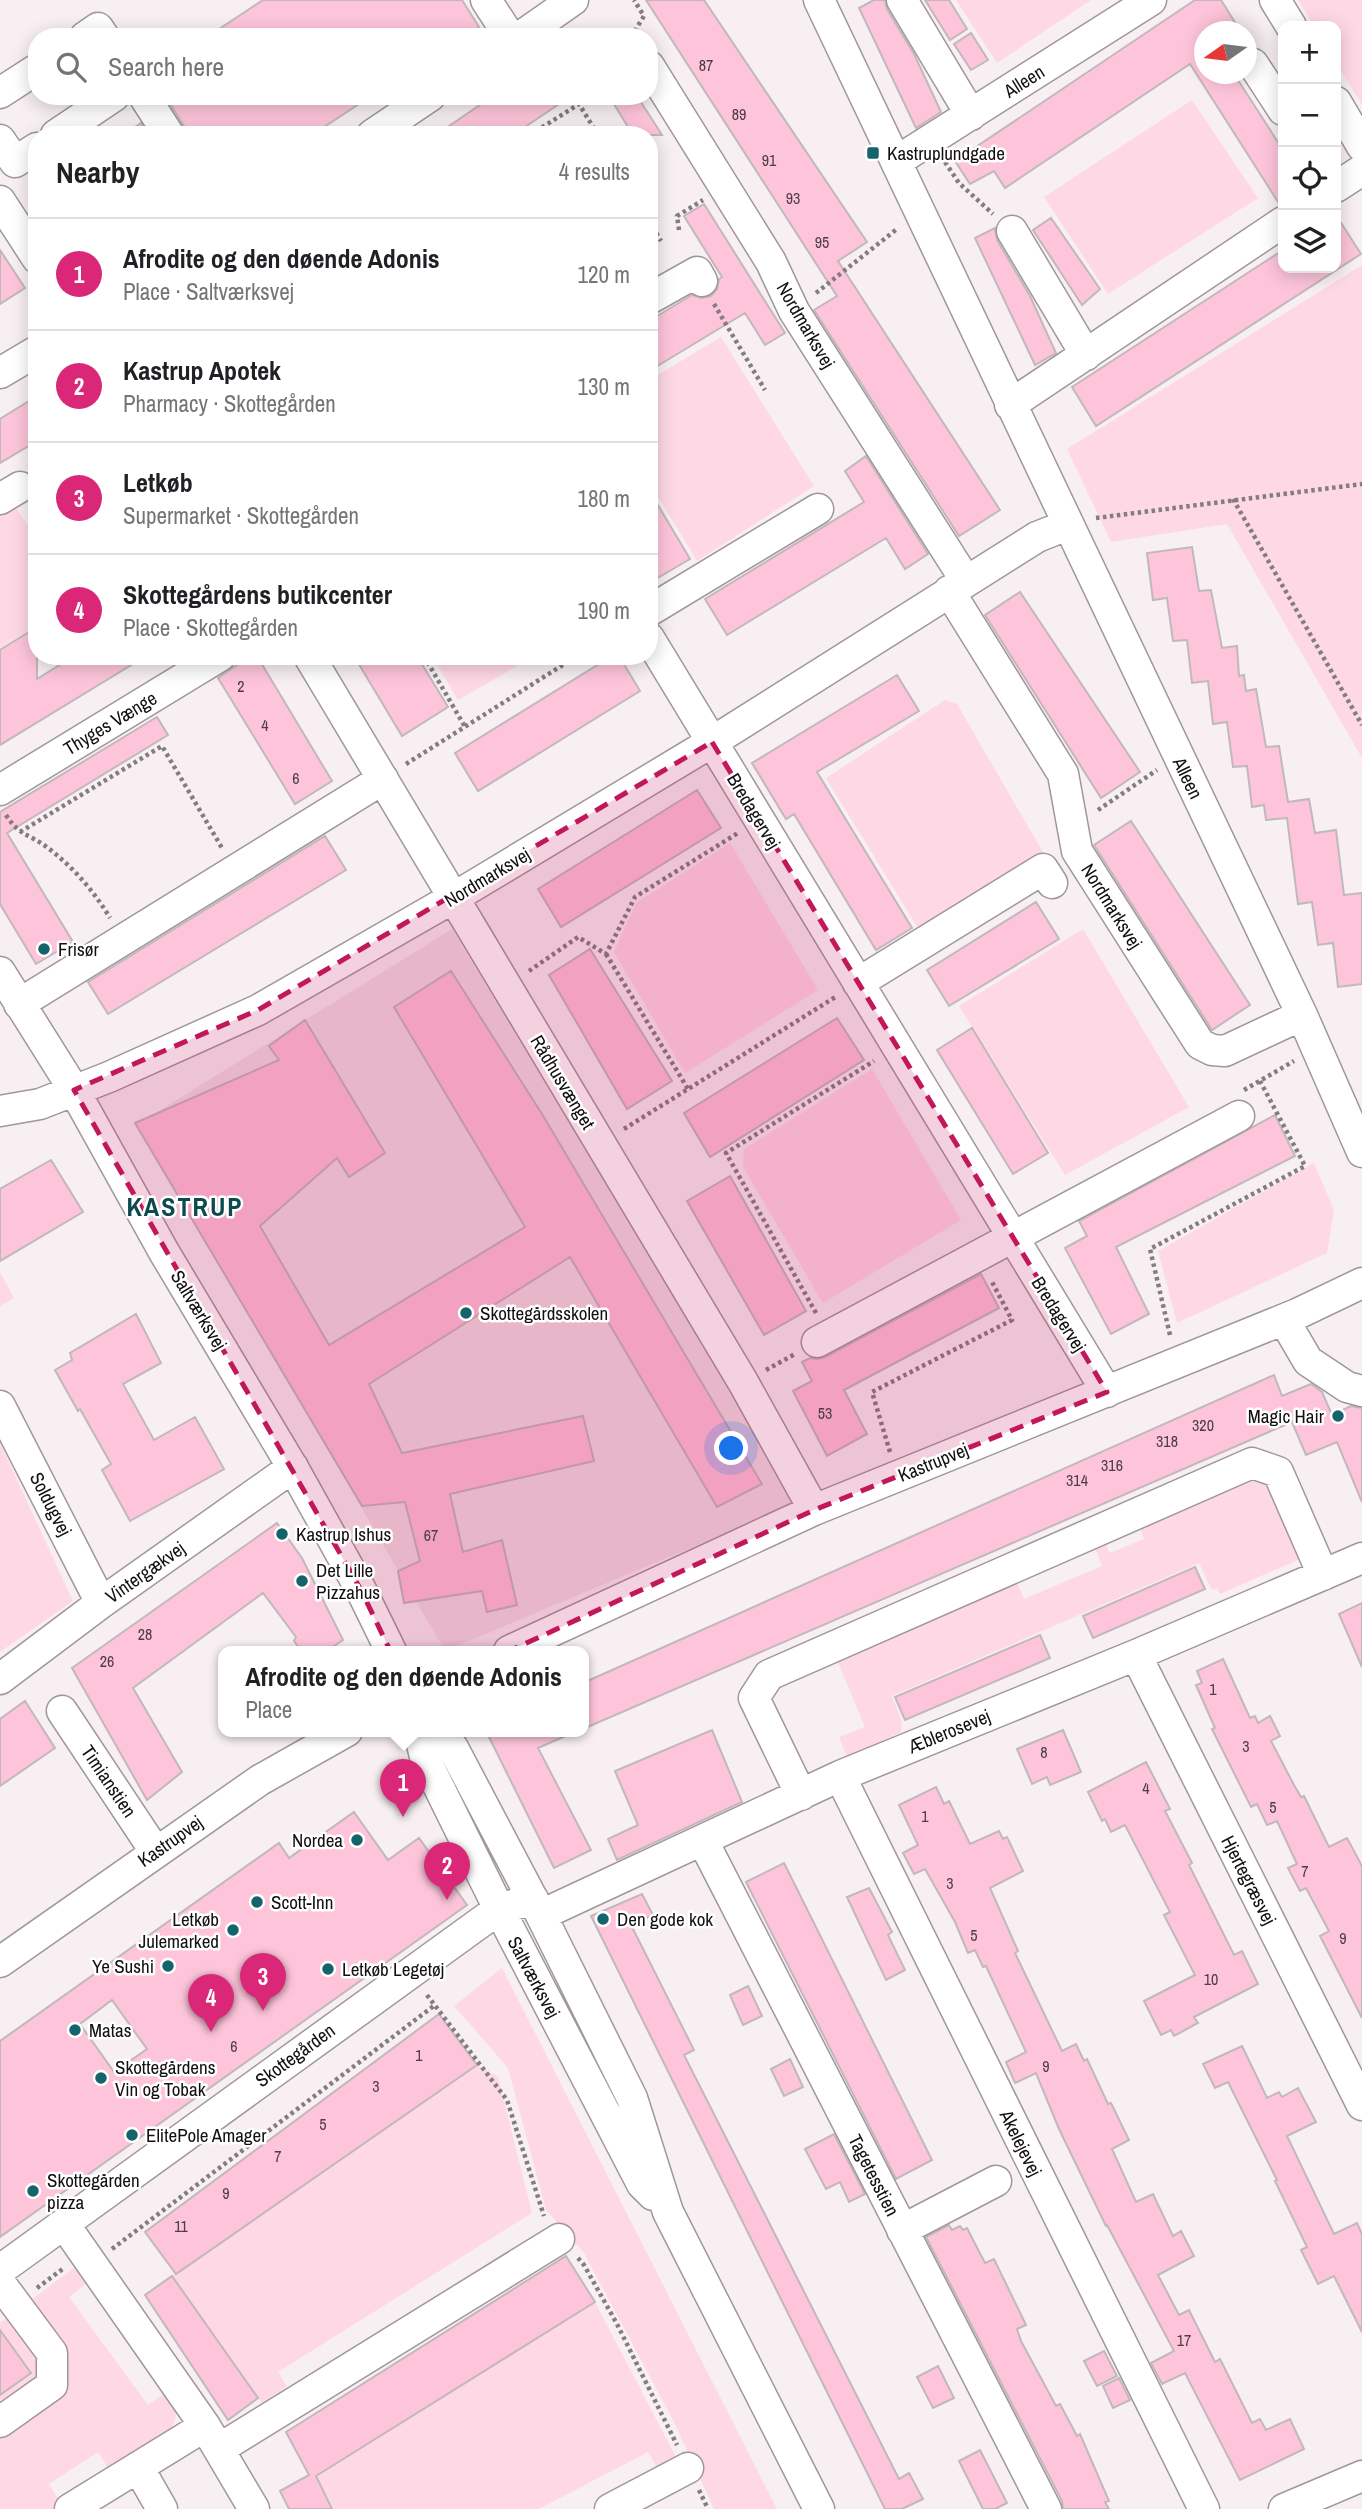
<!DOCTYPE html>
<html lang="en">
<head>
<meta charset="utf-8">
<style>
	:root { --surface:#fff; --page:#f6f6f6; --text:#202124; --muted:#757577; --line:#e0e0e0; --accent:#db2777 }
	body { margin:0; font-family:"Archivo Narrow",sans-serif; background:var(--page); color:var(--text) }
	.controls { position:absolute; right:21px; top:21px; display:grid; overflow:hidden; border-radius:14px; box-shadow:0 4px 18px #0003 }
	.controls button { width:63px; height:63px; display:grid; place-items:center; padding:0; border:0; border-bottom:2px solid var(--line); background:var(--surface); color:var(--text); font:35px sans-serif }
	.compass { position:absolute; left:1194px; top:21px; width:63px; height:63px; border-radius:50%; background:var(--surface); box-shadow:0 4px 18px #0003; rotate:256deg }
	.you { position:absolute; left:732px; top:1449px; width:24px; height:24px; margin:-18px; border:5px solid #fff; border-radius:50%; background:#1a73e8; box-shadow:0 0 0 10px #1a73e833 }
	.badge { display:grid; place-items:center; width:46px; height:46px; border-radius:50%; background:var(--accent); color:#fff; font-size:23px; font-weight:700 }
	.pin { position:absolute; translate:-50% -58px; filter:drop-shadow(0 2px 4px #0008) }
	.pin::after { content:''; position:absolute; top:37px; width:24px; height:21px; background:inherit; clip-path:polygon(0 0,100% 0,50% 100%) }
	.popup { position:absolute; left:218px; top:1646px; width:371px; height:91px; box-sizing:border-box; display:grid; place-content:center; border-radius:14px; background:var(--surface); filter:drop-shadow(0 2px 5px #0005); font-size:23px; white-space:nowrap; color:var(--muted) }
	.popup b { font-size:26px; color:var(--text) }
	.popup::after { content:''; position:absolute; left:50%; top:100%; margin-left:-14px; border:14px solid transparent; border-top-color:var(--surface) }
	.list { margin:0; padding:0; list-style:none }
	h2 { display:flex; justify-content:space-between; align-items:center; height:91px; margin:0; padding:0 28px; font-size:30px }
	h2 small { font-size:23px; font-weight:400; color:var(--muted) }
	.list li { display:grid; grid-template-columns:46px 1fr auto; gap:21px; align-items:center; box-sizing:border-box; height:112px; padding:0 28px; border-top:2px solid var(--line) }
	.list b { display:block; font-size:26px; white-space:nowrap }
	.list p { margin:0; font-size:23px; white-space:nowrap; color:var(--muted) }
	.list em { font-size:23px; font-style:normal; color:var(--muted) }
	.icon { flex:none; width:38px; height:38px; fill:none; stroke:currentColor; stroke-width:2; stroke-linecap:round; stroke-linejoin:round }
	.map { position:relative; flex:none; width:1362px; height:2509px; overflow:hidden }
	.search { position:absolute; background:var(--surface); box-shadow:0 4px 18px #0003; left:28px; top:28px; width:630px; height:77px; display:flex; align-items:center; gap:18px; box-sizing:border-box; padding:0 24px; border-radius:28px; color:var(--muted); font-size:26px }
	.panel { position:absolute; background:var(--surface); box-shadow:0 4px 18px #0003; left:28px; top:126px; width:630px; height:539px; border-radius:28px }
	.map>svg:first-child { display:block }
	.built { fill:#f0dfe5 }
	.green { fill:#ffd8e6 }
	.building { fill:#fec5da; stroke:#c1b8bb; stroke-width:2; fill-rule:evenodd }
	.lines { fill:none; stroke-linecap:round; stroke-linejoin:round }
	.minor-casing { stroke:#a0979a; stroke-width:33 }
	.path { stroke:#837d7f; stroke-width:4.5; stroke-dasharray:3.5 3.5; stroke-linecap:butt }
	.minor { stroke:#fff; stroke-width:30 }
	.marked { fill:#c2185b; fill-opacity:0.2; stroke:#c2185b; stroke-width:5; stroke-dasharray:14 9; stroke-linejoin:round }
	.poi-dot { fill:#15636b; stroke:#fff; stroke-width:2.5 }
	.labels { text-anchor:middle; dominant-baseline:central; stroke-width:5; stroke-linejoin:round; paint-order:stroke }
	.number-label { font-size:16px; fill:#4e3d43 }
	.street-label { font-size:19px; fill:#131011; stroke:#fff }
	.poi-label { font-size:19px; fill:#131011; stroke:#fff; text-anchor:start }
	.district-label { font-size:26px; font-weight:bold; letter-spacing:2px; fill:#0b4b50; stroke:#fff }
</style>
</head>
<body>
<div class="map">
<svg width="1362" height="2509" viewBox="0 0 1362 2509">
	<rect width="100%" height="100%" fill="#f8eff2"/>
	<!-- built -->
	<path class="built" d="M452,929L798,1503L445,1651L138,1124Z"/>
	<!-- green -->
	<path class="green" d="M956,0H1091L997,63Z
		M1298,0H1362V105L1336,62V26H1314Z
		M1192,100L1258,198L1108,294L1044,197Z
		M1362,265V758L1227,524L1111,542L1067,449Z
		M721,337L814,486L697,561L649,482V380Z
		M13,503L37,540V625L0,648V511Z
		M432,656H534L458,700Z
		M945,700L957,704L1044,854L919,930L826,778Z
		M730,843L818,990L685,1073L614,952L636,903Z
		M1083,929L1189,1107L1065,1175L959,1006Z
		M872,1069L961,1220L823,1303L743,1167L744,1149Z
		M1314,1163L1334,1210L1327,1253L1177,1323L1158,1251Z
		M0,1272L14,1298L0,1306Z
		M0,1443L73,1601L0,1652Z
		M1246,1477H1260L1272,1485L1300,1552L1298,1560L1220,1594L1217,1588L1212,1590L1199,1563L892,1696L902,1722L901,1732L847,1757L839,1737L865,1727L836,1658L1015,1578L1024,1599L1102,1566L1094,1545L1104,1540L1110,1553L1144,1539L1138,1523Z
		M502,1968L777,2509H714L674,2422L584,2253L546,2210L508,2068L454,2006Z
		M477,2065L498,2077L532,2213L278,2372L287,2386L262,2403L172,2276Z
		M74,2268L88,2282L69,2297L148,2405L168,2391C170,2397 176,2406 176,2413C177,2438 129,2459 110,2471L98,2452L49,2484L61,2504L53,2509H0V2395L30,2373L0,2330V2323Z
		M595,2302L678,2461L659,2471L648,2452L539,2509H332L316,2476Z"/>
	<!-- building -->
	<path class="building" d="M263,0H462L479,27L463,37H207Z
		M646,0H704L867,242L838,261L1000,510L959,536L814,310L837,296Z
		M874,0H885L887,9L914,54L941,112L916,128L859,8Z
		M925,0H949L967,29L950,40Z
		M1195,0H1221L1241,32H1205V74H1234L1283,150V205H1280L1190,64L1005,188L994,171L970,184L955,161Z
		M971,33L988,60L971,70L954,44Z
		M165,96H371L312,135H186L184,126Z
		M493,96H571L513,135H436Z
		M609,96H637L662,135H633Z
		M141,123L148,135H123Z
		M704,204L785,333L765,345L745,313L649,371V321L692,295L701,298L711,296L717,289L719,279L722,277L684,216Z
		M1336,215L1361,254L1096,426L1072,387L1283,250V268H1336Z
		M1051,218L1100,289L1082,305L1033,230Z
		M995,228L997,240L1030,296L1056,353L1035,365L975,238Z
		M0,250L25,288L0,304Z
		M37,396V441L0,463V419Z
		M866,456L928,554L905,569L886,538L727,635L705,599L864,502L845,471Z
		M649,490L690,559L649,583Z
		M1192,547L1199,591L1211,590L1222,648L1237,646L1239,676L1244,675L1246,691L1256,689L1266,747L1279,746L1288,802L1309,799L1315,833L1336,830L1344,895L1362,893V984L1338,987L1333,943L1318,945L1312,902L1298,904L1287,818L1266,820L1264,805L1252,807L1247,766L1233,767L1227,722L1213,724L1208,681L1192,683L1187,640L1173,641L1167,598L1153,600L1147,553Z
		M1020,592L1140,772L1101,798L985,615Z
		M37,627V679L74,656H146L0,745V650Z
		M250,656H257L332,781L295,804L218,678Z
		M354,656H417L448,707L402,736Z
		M612,656H619L640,691L478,791L455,753Z
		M897,675L919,711L817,772L912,928L876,950L794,814L786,819L752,763Z
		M157,717L168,735L7,833L73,942L36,964L0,904V812Z
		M697,790L721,828L561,927L538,889Z
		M1131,821L1250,1005L1212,1030L1094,845Z
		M325,836L346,870L108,1014L88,982Z
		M1036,902L1059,939L949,1006L927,970Z
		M590,949L672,1081L627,1109L549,975Z
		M451,971L542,1114L762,1484L717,1507L570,1257L369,1384L402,1453L583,1416L594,1461L450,1494L463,1552L502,1540L517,1605L487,1612L482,1591L404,1603L398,1571L420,1561L405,1502L362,1506L135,1123L279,1060L269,1046L305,1020L385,1153L349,1177L337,1158L260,1226L329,1345L525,1227L394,1007Z
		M837,1018L864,1060L710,1157L684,1113Z
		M972,1028L1048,1153L1013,1174L937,1050Z
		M1275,1115L1295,1156L1116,1247L1149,1314L1111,1334L1065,1248L1087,1236L1079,1221Z
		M51,1160L83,1212L0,1261V1189Z
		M730,1176L806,1311L764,1335L687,1201Z
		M981,1274L999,1308L844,1390L867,1434L827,1456L793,1391L812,1381L802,1362L810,1358L817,1359L825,1357Z
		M136,1314L161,1363L123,1384L154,1440L195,1417L224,1469L130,1521L102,1470L111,1464L80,1409L78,1411L55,1370L72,1360L70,1353Z
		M1274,1375L1282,1396L1311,1384L1322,1392L1332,1415L1351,1406L1362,1408V1502L1337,1442L1306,1455L1292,1422L583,1729V1683Z
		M277,1523L302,1558L343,1640L327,1651H301L294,1641L296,1637L263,1593L133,1688L182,1772L147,1800L72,1668Z
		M1195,1567L1205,1589L1093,1638L1083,1616Z
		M1362,1603V1667L1339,1614Z
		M1040,1635L1050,1658L905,1720L895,1697Z
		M1223,1659L1250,1718L1255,1716L1258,1723L1270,1716L1280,1736L1271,1741L1294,1785L1301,1797L1304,1796L1329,1847L1347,1838L1362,1866V2018L1320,1936L1329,1931L1306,1888L1300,1891L1288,1868L1297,1864L1277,1821L1267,1825L1257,1804L1251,1807L1212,1729L1215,1728L1196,1685L1202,1683L1197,1671Z
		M25,1701L55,1748L0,1786V1719Z
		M712,1730L742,1802L617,1860L608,1839L638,1825L615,1771Z
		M1063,1730L1081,1772L1050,1785L1047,1777L1032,1784L1017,1749Z
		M486,1731H577L538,1748L591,1850L554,1868Z
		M1146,1762L1170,1809L1165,1811L1192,1863L1189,1865L1234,1955L1242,1951L1258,1984L1194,2017L1198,2023L1174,2036L1171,2030L1161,2035L1144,2001L1195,1975L1164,1915L1170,1912L1125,1825L1111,1832L1105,1819L1102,1821L1088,1792Z
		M936,1787L944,1804L949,1801L970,1844L999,1831L1003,1839L1007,1837L1023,1871L990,1888L1018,1951L1015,1953L1062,2051L1076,2044L1084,2061L1087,2059L1108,2104L1111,2103L1129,2140L1112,2149L1136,2202L1153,2194L1173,2236L1181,2231L1194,2256L1158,2275L1179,2315L1189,2310L1215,2362L1220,2359L1252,2423L1260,2419L1266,2430L1290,2419L1304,2449L1240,2480L1185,2373L1162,2384L1151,2363L1174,2351L1107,2225L1106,2226L1059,2129L1036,2073L1015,2083L1006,2062L1026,2052L986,1966L983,1967L975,1950L968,1953L955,1922L925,1869L914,1874L903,1853L918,1845L899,1805Z
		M354,1812L388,1860L419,1838L467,1905L0,2237V2041L279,1843L289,1858ZM112,2000L147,2049L114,2072L80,2024Z
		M784,1863L932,2160L896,2179L746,1882Z
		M869,1888L892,1932L888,1935L905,1970L886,1980L847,1897Z
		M642,1894L653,1915L631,1925L694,2050L684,2055L899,2479L909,2473L923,2499L902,2509H885L591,1916Z
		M748,1986L762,2016L743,2025L730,1995Z
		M439,2014L477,2065L176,2274L145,2232Z
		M1242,2046L1267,2098L1279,2092L1282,2097L1298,2088L1316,2122L1287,2136L1334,2234L1357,2223L1362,2234V2332L1334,2276L1318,2284L1301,2250L1307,2247L1275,2181L1277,2180L1228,2082L1215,2088L1203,2064Z
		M790,2059L803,2087L784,2096L771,2069Z
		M834,2134L865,2194L849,2202L840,2182L826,2189L805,2149Z
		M949,2225L952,2230L960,2226L963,2230L967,2228L985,2263L994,2259L1026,2325L1017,2329L1021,2341L1056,2406L1060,2404L1077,2436L1080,2434L1109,2501L1105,2502L1109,2509H1063L1062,2501L926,2237Z
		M566,2256L595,2302L316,2476L332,2509H289L280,2491L309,2475L286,2432Z
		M172,2276L258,2398L228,2420L145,2295Z
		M0,2330L31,2373L0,2395Z
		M1104,2351L1117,2376L1097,2386L1084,2361Z
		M938,2366L954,2398L933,2408L917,2377Z
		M1119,2378L1130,2400L1113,2408L1103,2386Z
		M980,2450L1007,2503L995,2509H983L959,2461Z"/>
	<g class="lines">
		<!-- minor casing -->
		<g class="minor-casing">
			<path id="minor" d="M486,0L510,37
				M819,0L1302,1015L1362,1152
				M902,0L971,115
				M1275,0L1291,26
				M85,37L98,28L104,37
				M520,37L573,0
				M1253,64L1283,110
				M649,66L771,262L794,311L966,581
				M0,93L37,69
				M144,96L169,135
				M1336,102L1362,146
				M56,135L114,96
				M372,135L430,96
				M0,140L15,162L37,148
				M897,161L1151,0
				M1336,187L1362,170
				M0,201L37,258
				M1012,231L1086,355
				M649,299L697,272L702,281
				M0,373L37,351
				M1010,405L1283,222
				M0,499L20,487
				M949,591L1063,774L1077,851L1200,1044L1212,1050L1225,1051L1302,1015
				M649,611L818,509
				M649,638L1107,1392
				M309,656L743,1382L814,1510
				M0,790L220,656
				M0,972L74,1090L164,1252L296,1473L361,1590L391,1651
				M858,983L1043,869L1052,883
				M19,1004L383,779
				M0,1111L40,1104L109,1077L258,1010L453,898L712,742L1037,537L1067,525
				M1284,1320L1308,1361L1347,1387L1362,1391
				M817,1342L1239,1116
				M0,1406L101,1603
				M509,1651L814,1510L1297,1314L1362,1283
				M1136,1655L1362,2105
				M0,1679L101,1603L293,1467
				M62,1711L155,1851
				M419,1731L426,1761L499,1909L642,2184L653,2195
				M440,1731L453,1748L541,1915L632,2098L668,2212L819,2509
				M840,1776L1204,2509
				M801,1795L754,1698L769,1675L1252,1463L1278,1472L1323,1575
				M703,1841L1046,2509
				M541,1915L840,1776L1136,1655L1362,1558
				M0,1962L260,1780L347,1731
				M64,2224L205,2426L254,2509
				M902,2230L996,2181
				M0,2270L499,1909L533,1899
				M0,2283L52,2353V2385L0,2422
				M219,2449L559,2239
				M138,2467L162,2509
				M70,2509L205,2426
				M610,2509L688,2468
				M1284,2509L1362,2476"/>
		</g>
		<!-- path -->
		<path class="path" d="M631,37L644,16L634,0
			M530,135L579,104L598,135
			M945,162L959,183L993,214
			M649,221L661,241
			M679,230L677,216L703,200
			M816,293L897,229
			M714,304L765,390
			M1233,499L1362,725
			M1096,518L1362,484
			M424,656L465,727
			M406,764L577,656
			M1098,810L1157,770
			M6,815C19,836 30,834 48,848C73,867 94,891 110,918
			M20,832L162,746L222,848
			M606,954L688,1089
			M529,971L578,937L606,954L635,897L738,833
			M1244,1090L1294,1061
			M624,1129L837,996
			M816,1313L726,1153L874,1061
			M1170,1335L1150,1249L1305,1166L1260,1081
			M766,1370L795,1354
			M890,1452L872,1392L1012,1320L991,1280
			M427,1995L507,2100L544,2216
			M112,2249L435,2005
			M578,2258L584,2265L617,2324L677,2445
			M37,2288L64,2268
			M699,2490L708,2509"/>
		<!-- minor -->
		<use href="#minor" class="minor"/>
	</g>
	<!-- marked area -->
	<path class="marked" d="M712,742L1107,1392L814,1510L412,1696L361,1590L74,1090L258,1010Z"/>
	<!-- markers -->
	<g class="poi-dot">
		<rect x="866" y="146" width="14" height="14" rx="3.5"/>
		<circle cx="44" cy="949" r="7"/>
		<circle cx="466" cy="1313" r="7"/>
		<circle cx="1338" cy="1416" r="7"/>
		<circle cx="282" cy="1534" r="7"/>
		<circle cx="302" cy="1581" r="7"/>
		<circle cx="357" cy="1840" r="7"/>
		<circle cx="257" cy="1902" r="7"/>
		<circle cx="603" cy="1919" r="7"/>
		<circle cx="233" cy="1930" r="7"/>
		<circle cx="168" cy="1966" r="7"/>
		<circle cx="328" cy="1969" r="7"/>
		<circle cx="75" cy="2030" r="7"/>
		<circle cx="101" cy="2078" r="7"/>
		<circle cx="132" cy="2135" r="7"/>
		<circle cx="33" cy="2191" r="7"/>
	</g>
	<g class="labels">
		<!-- number labels -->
		<g class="number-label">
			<text x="706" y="65">87</text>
			<text x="739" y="114">89</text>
			<text x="769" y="160">91</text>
			<text x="793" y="198">93</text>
			<text x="822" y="242">95</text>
			<text x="241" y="686">2</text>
			<text x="265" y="725">4</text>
			<text x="296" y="778">6</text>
			<text x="825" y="1413">53</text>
			<text x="1203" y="1425">320</text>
			<text x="1167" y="1441">318</text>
			<text x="1112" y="1465">316</text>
			<text x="1077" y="1480">314</text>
			<text x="431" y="1535">67</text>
			<text x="145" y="1634">28</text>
			<text x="107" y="1661">26</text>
			<text x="1213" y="1689">1</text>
			<text x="1246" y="1746">3</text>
			<text x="1044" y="1752">8</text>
			<text x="1146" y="1788">4</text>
			<text x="1273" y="1807">5</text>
			<text x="925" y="1816">1</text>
			<text x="1305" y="1871">7</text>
			<text x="950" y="1883">3</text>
			<text x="974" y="1935">5</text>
			<text x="1343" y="1938">9</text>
			<text x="1211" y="1979">10</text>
			<text x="234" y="2046">6</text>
			<text x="419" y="2055">1</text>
			<text x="1046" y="2066">9</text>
			<text x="376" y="2086">3</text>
			<text x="323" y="2124">5</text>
			<text x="278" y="2156">7</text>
			<text x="226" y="2193">9</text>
			<text x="181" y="2226">11</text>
			<text x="1184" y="2340">17</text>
		</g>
		<!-- street labels -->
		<g class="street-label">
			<text transform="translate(1024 81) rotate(-32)">Alleen</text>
			<text transform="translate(806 325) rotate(60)">Nordmarksvej</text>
			<text transform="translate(110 723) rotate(-31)">Thyges Vænge</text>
			<text transform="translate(1188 778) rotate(64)">Alleen</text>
			<text transform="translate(754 811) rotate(59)">Bredagervej</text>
			<text transform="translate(487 877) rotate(-31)">Nordmarksvej</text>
			<text transform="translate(1112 906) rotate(58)">Nordmarksvej</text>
			<text transform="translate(563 1082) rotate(59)">Rådhusvænget</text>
			<text transform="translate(199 1310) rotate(59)">Saltværksvej</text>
			<text transform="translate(1059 1314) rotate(58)">Bredagervej</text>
			<text transform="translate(933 1462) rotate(-22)">Kastrupvej</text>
			<text transform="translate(51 1504) rotate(63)">Soldugvej</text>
			<text transform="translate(145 1572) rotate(-35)">Vintergækvej</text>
			<text transform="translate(949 1731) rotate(-22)">Æblerosevej</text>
			<text transform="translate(109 1781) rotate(56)">Timianstien</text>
			<text transform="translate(170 1841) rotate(-35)">Kastrupvej</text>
			<text transform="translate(1249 1880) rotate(63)">Hjertegræsvej</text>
			<text transform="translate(534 1977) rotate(62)">Saltværksvej</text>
			<text transform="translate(295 2055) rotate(-36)">Skottegården</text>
			<text transform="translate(1021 2143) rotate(64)">Akelejevej</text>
			<text transform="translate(874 2175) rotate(63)">Tagetesstien</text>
		</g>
		<!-- poi labels -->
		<g class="poi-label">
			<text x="887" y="153">Kastruplundgade</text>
			<text x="58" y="949">Frisør</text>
			<text x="480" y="1313">Skottegårdsskolen</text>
			<text x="1324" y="1416" text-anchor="end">Magic Hair</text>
			<text x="296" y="1534">Kastrup Ishus</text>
			<text x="316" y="1570">Det Lille<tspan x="316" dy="22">Pizzahus</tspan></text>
			<text x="343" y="1840" text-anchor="end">Nordea</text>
			<text x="271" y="1902">Scott-Inn</text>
			<text x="219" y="1919" text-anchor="end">Letkøb<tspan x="219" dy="22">Julemarked</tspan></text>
			<text x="617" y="1919">Den gode kok</text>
			<text x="154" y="1966" text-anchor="end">Ye Sushi</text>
			<text x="342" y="1969">Letkøb Legetøj</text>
			<text x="89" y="2030">Matas</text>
			<text x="115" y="2067">Skottegårdens<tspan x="115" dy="22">Vin og Tobak</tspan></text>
			<text x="146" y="2135">ElitePole Amager</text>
			<text x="47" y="2180">Skottegården<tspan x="47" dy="22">pizza</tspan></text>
		</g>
		<!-- district labels -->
		<g class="district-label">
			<text x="185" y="1206">KASTRUP</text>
		</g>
	</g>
</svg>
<div class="controls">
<button>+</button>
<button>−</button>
<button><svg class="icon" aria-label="locate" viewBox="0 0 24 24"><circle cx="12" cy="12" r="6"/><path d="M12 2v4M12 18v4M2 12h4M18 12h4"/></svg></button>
<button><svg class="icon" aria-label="layers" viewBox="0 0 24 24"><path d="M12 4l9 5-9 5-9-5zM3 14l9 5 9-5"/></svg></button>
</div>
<svg class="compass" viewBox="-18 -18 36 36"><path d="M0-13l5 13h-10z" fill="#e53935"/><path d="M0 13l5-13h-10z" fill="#757577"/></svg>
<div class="you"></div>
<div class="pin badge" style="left:403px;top:1817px">1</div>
<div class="popup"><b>Afrodite og den døende Adonis</b>Place</div>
<div class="pin badge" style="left:447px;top:1900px">2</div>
<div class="pin badge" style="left:263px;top:2011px">3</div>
<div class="pin badge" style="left:211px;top:2032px">4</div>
<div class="search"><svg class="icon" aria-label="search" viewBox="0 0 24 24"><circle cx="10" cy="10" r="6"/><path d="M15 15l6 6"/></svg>Search here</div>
<section class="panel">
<h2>Nearby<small>4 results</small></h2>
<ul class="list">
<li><span class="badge">1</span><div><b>Afrodite og den døende Adonis</b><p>Place · Saltværksvej</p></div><em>120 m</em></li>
<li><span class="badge">2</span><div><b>Kastrup Apotek</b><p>Pharmacy · Skottegården</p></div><em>130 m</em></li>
<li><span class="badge">3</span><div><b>Letkøb</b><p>Supermarket · Skottegården</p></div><em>180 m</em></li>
<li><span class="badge">4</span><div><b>Skottegårdens butikcenter</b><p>Place · Skottegården</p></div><em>190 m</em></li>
</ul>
</section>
</div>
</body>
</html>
